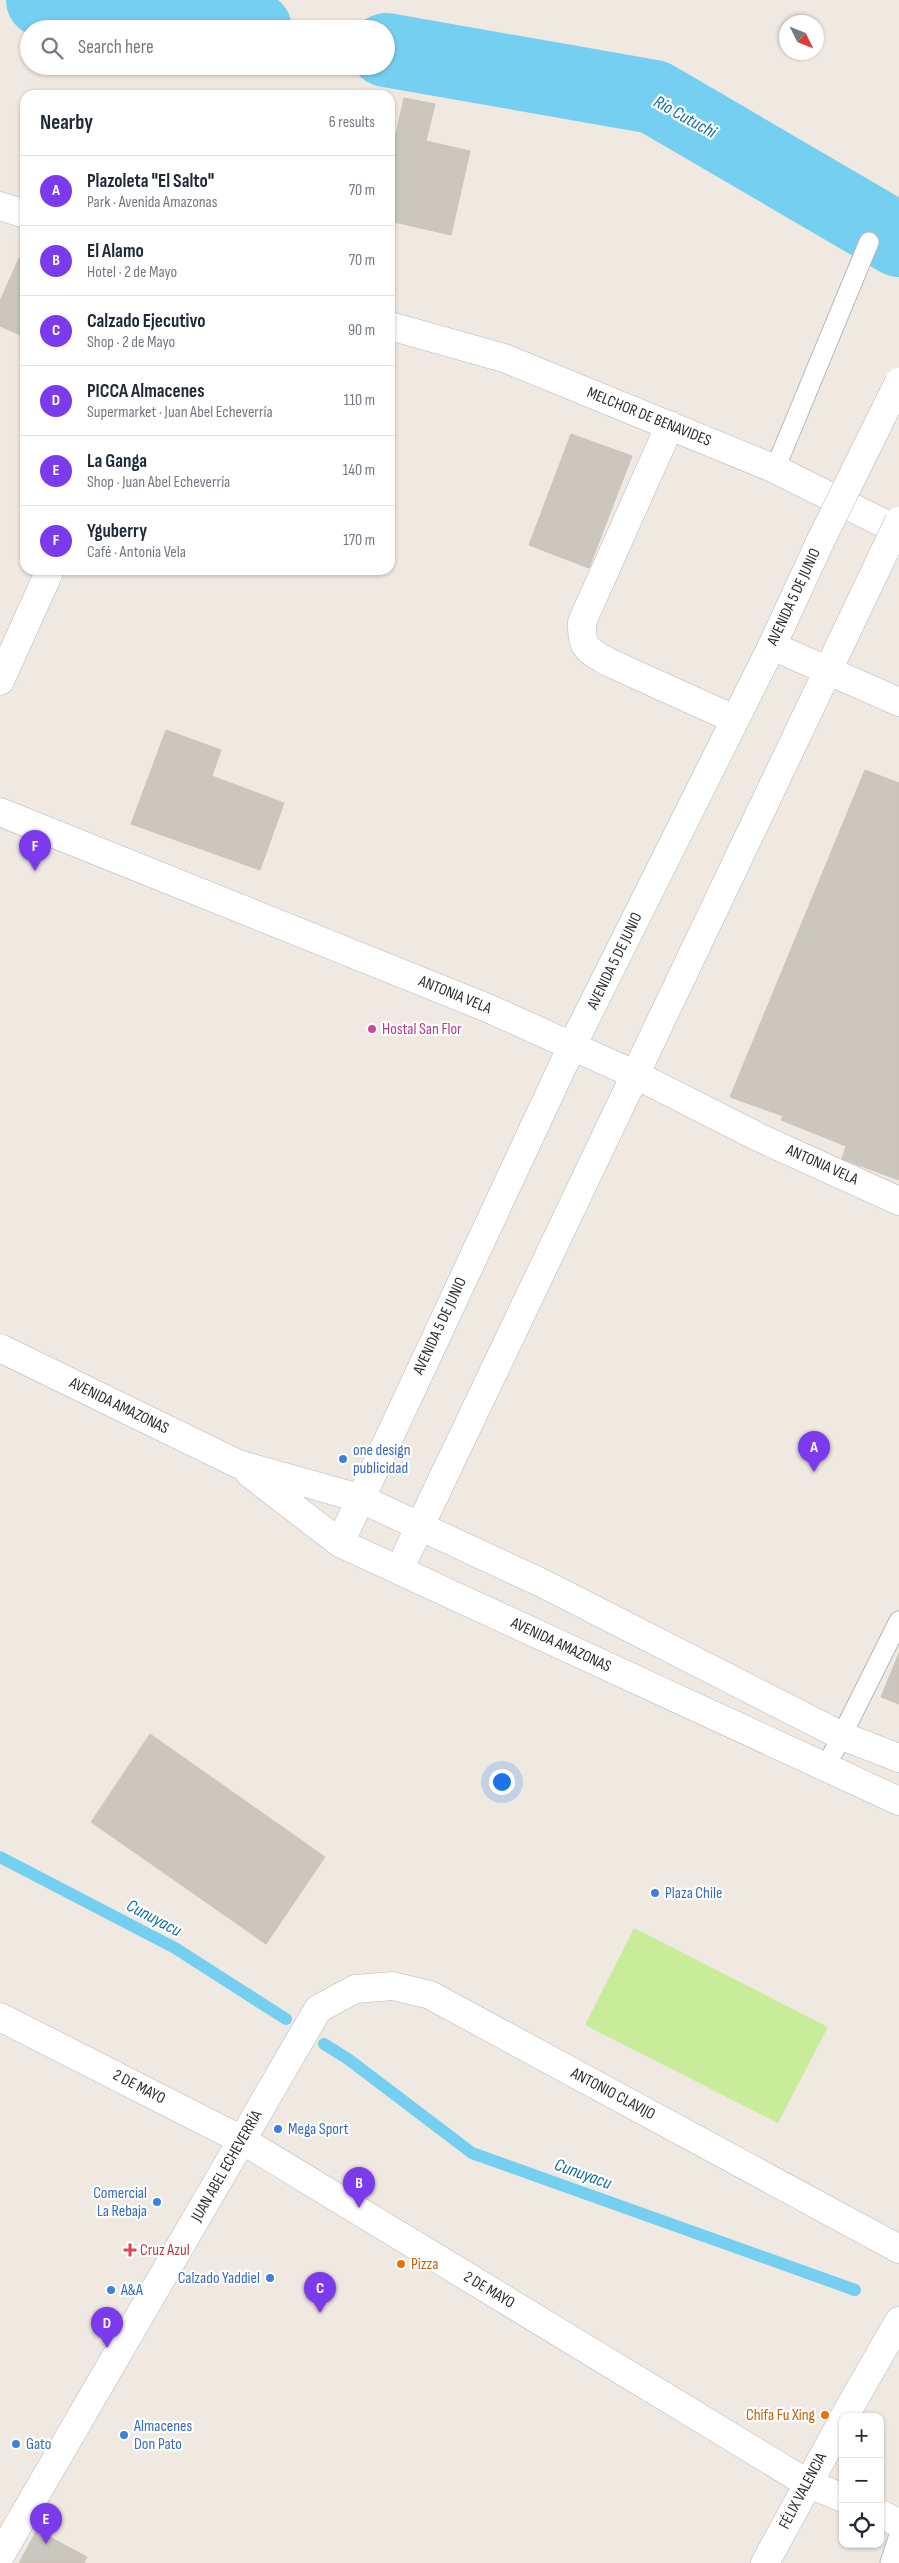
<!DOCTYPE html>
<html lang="en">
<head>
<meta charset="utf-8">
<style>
	:root { --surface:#fff; --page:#f6f6f7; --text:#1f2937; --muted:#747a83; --line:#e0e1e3; --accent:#7c3aed }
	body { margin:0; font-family:"Sofia Sans Condensed",sans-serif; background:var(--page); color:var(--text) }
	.controls { position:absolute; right:15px; bottom:15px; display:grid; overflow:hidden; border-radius:10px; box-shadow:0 1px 4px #0004 }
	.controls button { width:45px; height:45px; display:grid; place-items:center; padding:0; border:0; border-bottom:1px solid var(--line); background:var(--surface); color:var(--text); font:25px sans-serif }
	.compass { position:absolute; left:779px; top:15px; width:45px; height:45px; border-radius:50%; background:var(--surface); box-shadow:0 1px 4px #0004; rotate:133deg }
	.you { position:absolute; left:501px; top:1781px; width:18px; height:18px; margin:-12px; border:4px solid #fff; border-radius:50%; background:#1a73e8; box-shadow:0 0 0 8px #1a73e833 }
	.badge { display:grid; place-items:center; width:32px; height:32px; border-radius:50%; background:var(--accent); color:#fff; font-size:16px; font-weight:700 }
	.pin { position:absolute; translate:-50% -41px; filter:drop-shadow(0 1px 2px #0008) }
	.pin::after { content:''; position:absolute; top:26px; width:18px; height:15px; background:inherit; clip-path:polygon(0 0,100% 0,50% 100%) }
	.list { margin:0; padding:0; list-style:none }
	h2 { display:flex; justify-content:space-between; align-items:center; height:65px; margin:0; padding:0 20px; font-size:21px }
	h2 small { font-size:16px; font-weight:400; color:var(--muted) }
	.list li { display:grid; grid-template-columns:32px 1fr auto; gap:15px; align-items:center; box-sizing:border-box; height:70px; padding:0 20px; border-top:1px solid var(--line) }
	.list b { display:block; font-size:19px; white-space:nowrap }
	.list p { margin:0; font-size:16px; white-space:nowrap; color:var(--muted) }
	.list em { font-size:16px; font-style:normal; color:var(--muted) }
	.icon { flex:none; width:28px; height:28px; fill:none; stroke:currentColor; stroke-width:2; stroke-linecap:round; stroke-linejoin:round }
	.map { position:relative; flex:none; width:899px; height:2563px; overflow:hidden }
	.search { position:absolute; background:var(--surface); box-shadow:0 1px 4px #0004; left:20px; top:20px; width:375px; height:55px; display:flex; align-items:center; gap:12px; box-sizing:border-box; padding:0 18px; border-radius:28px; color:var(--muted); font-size:19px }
	.panel { position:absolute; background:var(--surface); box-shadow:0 1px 4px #0004; left:20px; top:90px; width:375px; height:485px; border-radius:15px }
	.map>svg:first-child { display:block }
	.pitch { fill:#c9ec9a }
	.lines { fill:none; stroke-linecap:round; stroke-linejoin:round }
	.stream { stroke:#75cff0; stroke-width:12 }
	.river { stroke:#75cff0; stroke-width:74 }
	.building { fill:#cbc7bf; stroke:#cbc5ba }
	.service-casing { stroke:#b4b7c1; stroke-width:21 }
	.minor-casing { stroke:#b4b7c1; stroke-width:29 }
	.secondary-casing { stroke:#b4b7c1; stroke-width:29 }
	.service { stroke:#fff; stroke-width:19 }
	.minor { stroke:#fff; stroke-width:28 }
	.secondary { stroke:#fff; stroke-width:28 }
	.secondary-bridge-casing { stroke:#b4b7c1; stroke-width:29; stroke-linecap:butt }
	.secondary-bridge { stroke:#fff; stroke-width:28 }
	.hotel-dot { fill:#d1479c; stroke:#fff; stroke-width:2 }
	.shop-dot { fill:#3f7fe0; stroke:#fff; stroke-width:2 }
	.health-dot { fill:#e0444e; stroke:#fff; stroke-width:2 }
	.food-dot { fill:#e8710a; stroke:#fff; stroke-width:2 }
	.labels { text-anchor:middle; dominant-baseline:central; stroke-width:4.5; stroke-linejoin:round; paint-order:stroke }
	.street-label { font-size:16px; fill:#2e2e2e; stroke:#fff }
	.hotel-label { font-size:16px; fill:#b23c85; stroke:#fff; text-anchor:start }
	.shop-label { font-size:16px; fill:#366cbe; stroke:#fff; text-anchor:start }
	.health-label { font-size:16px; fill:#be3a42; stroke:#fff; text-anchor:start }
	.food-label { font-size:16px; fill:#c56008; stroke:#fff; text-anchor:start }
	.water-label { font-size:18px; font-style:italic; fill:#0d6fa3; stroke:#fff }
</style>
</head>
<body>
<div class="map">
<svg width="899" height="2563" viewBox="0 0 899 2563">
	<rect width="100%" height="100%" fill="#efe9e1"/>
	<!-- pitch -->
	<path class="pitch" d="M634,1928L828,2027L778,2123L585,2025Z"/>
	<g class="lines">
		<!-- stream -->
		<path class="stream" d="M0,1857L175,1948L286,2019
			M324,2044L348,2059L472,2153L855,2290"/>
		<!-- river -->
		<path class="river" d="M43,0L255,29
			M386,50L654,97L899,240"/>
	</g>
	<!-- building -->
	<path class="building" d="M404,98L435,104L426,141L470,151L451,235L390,221V160Z
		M19,258L25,260V337L0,326V301Z
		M571,434L632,456L589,568L529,545Z
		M166,730L221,750L212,776L284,803L260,870L131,824Z
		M865,770L899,783V1180L842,1159L846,1146L781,1120L783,1116L730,1097Z
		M899,1653V1704L881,1697Z
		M150,1734L325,1857L266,1944L91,1822Z
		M37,2530L87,2557L84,2563H19Z"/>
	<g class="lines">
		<!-- service casing -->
		<g class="service-casing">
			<path id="service" d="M775,469L869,242
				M826,1767L899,1621
				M890,2563L899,2535"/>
		</g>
		<!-- minor casing -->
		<g class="minor-casing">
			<path id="minor" d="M0,206L25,214
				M390,326L504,358L775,469L899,531
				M670,425L582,622C581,648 587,650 608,662L734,719
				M772,646L899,702
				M0,681L50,570
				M0,812L490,1009L636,1075L758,1137L899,1201
				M0,1348L238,1464L359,1498
				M249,1473L340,1543
				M0,2017L242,2140L807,2483L843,2498
				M844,2417L899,2321
				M880,2514L899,2523
				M0,2556L318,2009L355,1989L393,1986L430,1995L899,2249
				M765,2563L843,2420"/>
		</g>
		<!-- secondary casing -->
		<g class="secondary-casing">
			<path id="secondary" d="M820,542L772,646L572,1046L340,1543L899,1801
				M359,1498L544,1584L842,1736L899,1758
				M399,1570L872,578"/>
		</g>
		<!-- service -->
		<use href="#service" class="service"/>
		<!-- minor -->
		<use href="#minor" class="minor"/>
		<!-- secondary -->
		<use href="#secondary" class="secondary"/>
		<!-- secondary-bridge casing -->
		<g class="secondary-bridge-casing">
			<path id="secondary-bridge" d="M820,542L899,382
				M872,578L899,521"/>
		</g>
		<!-- secondary-bridge -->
		<use href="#secondary-bridge" class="secondary-bridge"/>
	</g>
	<!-- markers -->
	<circle class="hotel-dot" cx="372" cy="1029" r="5"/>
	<g class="shop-dot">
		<circle cx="343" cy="1459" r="5"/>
		<circle cx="655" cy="1893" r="5"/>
		<circle cx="278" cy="2129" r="5"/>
		<circle cx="157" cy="2202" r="5"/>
		<circle cx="270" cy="2278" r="5"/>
		<circle cx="111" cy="2290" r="5"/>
		<circle cx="124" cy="2435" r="5"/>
		<circle cx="16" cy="2444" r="5"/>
	</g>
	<path class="health-dot" d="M127.5 2242.5h5v5h5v5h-5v5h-5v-5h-5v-5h5z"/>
	<g class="food-dot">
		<circle cx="401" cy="2264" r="5"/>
		<circle cx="825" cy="2415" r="5"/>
	</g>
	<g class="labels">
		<!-- street labels -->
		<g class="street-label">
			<text transform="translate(649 417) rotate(22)">MELCHOR DE BENAVIDES</text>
			<text transform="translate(794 597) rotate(-65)">AVENIDA 5 DE JUNIO</text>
			<text transform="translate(615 961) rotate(-64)">AVENIDA 5 DE JUNIO</text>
			<text transform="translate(455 995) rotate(22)">ANTONIA VELA</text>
			<text transform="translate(822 1165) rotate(24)">ANTONIA VELA</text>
			<text transform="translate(440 1326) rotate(-65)">AVENIDA 5 DE JUNIO</text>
			<text transform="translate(119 1406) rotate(26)">AVENIDA AMAZONAS</text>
			<text transform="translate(561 1645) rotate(25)">AVENIDA AMAZONAS</text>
			<text transform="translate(139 2087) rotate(27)">2 DE MAYO</text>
			<text transform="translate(613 2094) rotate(28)">ANTONIO CLAVIJO</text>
			<text transform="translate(227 2166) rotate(-60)">JUAN ABEL ECHEVERRÍA</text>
			<text transform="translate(489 2290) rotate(31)">2 DE MAYO</text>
			<text transform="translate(803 2491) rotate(-62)">FÉLIX VALENCIA</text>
		</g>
		<!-- hotel labels -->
		<g class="hotel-label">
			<text x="382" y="1029">Hostal San Flor</text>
		</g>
		<!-- shop labels -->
		<g class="shop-label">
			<text x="353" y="1450">one design<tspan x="353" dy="18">publicidad</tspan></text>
			<text x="665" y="1893">Plaza Chile</text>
			<text x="288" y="2129">Mega Sport</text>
			<text x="147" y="2193" text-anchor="end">Comercial<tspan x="147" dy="18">La Rebaja</tspan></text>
			<text x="260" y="2278" text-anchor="end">Calzado Yaddiel</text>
			<text x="121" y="2290">A&amp;A</text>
			<text x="134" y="2426">Almacenes<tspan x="134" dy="18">Don Pato</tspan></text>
			<text x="26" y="2444">Gato</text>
		</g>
		<!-- health labels -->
		<g class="health-label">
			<text x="140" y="2250">Cruz Azul</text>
		</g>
		<!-- food labels -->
		<g class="food-label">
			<text x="411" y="2264">Pizza</text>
			<text x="815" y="2415" text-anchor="end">Chifa Fu Xing</text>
		</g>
		<!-- water labels -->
		<g class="water-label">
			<text transform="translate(685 117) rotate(29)">Río Cutuchi</text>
			<text transform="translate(154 1918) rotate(28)">Cunuyacu</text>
			<text transform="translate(583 2174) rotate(20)">Cunuyacu</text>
		</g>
	</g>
</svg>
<div class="controls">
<button>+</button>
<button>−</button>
<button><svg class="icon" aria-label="locate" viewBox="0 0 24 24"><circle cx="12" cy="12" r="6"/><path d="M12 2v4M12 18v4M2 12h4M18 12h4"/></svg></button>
</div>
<svg class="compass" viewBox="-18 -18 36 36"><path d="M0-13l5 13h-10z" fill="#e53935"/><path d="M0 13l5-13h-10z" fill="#747a83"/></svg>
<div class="you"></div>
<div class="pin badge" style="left:814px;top:1472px">A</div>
<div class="pin badge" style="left:359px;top:2208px">B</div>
<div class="pin badge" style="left:320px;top:2313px">C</div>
<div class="pin badge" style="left:107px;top:2348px">D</div>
<div class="pin badge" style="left:46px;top:2544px">E</div>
<div class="pin badge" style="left:35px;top:871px">F</div>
<div class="search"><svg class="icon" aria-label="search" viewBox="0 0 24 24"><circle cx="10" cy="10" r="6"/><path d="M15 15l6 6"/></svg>Search here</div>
<section class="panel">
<h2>Nearby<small>6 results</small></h2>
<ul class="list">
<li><span class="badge">A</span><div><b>Plazoleta &quot;El Salto&quot;</b><p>Park · Avenida Amazonas</p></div><em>70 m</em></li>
<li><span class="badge">B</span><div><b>El Alamo</b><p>Hotel · 2 de Mayo</p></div><em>70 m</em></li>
<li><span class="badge">C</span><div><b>Calzado Ejecutivo</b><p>Shop · 2 de Mayo</p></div><em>90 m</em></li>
<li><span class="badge">D</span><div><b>PICCA Almacenes</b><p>Supermarket · Juan Abel Echeverría</p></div><em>110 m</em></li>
<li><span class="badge">E</span><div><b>La Ganga</b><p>Shop · Juan Abel Echeverría</p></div><em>140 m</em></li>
<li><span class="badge">F</span><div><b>Yguberry</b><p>Café · Antonia Vela</p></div><em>170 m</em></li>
</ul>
</section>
</div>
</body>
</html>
